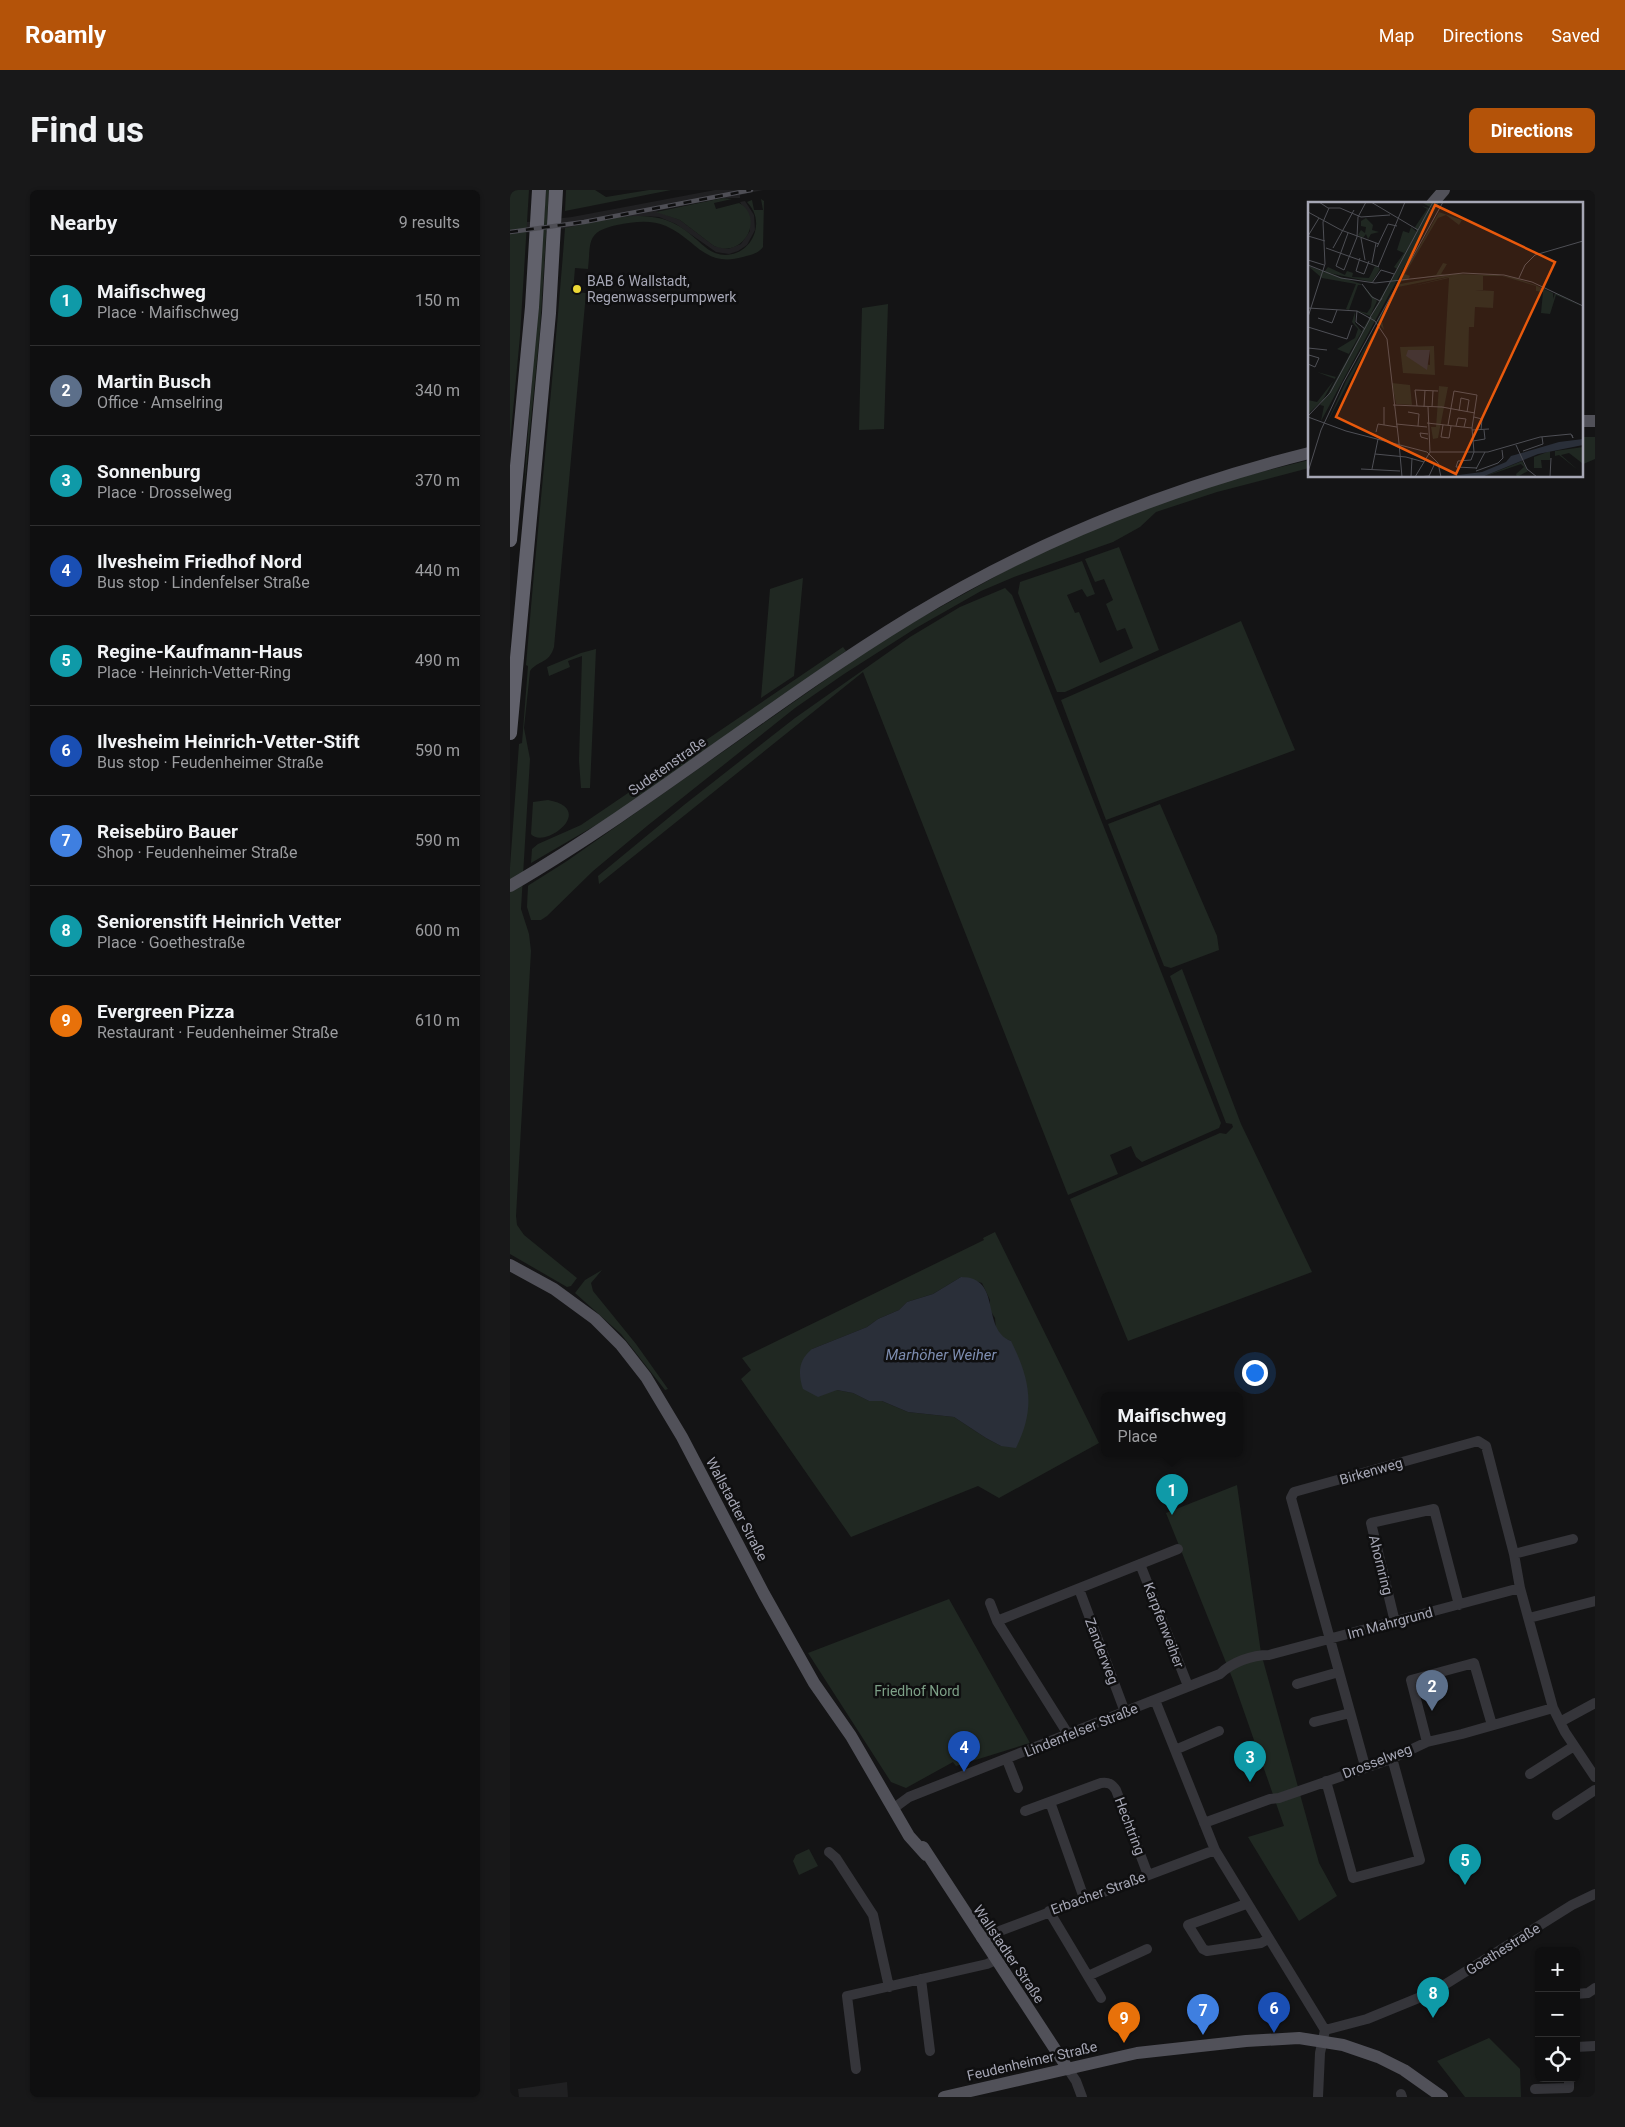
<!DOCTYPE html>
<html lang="en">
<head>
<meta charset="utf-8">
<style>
	:root { --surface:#0f0f10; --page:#181819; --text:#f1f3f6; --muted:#9b9c9f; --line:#2f2f30; --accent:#b45309 }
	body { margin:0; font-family:Roboto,sans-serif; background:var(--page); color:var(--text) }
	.controls { position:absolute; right:15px; bottom:15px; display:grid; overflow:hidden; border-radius:8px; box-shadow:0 1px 4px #0004 }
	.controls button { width:45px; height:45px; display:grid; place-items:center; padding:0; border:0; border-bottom:1px solid var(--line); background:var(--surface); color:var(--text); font:25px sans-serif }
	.you { position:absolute; left:744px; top:1182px; width:18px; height:18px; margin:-12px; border:4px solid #fff; border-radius:50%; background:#1a73e8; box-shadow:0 0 0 8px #1a73e833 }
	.badge { display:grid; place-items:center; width:32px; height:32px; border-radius:50%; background:var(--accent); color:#fff; font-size:16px; font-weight:700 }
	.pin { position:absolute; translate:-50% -41px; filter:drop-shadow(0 1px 2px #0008) }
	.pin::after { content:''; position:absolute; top:26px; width:18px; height:15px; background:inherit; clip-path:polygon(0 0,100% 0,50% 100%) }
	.popup { position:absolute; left:591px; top:1202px; width:142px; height:65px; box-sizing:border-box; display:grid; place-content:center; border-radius:8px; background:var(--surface); filter:drop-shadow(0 1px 4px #0005); font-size:16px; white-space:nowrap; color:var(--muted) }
	.popup b { font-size:19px; color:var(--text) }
	.popup::after { content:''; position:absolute; left:50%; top:100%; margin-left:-10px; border:10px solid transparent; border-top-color:var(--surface) }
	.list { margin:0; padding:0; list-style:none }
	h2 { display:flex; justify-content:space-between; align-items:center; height:65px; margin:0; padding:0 20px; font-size:21px }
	h2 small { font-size:16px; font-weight:400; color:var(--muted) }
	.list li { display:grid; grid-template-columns:32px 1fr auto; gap:15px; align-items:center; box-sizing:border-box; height:90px; padding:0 20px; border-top:1px solid var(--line) }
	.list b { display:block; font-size:19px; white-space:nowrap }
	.list p { margin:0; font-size:16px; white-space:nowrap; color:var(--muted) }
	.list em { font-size:16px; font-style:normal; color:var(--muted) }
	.icon { flex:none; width:28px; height:28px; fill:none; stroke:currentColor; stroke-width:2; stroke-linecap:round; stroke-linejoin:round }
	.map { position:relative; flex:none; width:1085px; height:1907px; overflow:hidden; border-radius:8px }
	header { display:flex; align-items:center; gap:30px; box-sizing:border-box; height:70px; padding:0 25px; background:var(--accent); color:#fff }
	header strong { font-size:24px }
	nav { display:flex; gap:28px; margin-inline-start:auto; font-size:18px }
	.intro { display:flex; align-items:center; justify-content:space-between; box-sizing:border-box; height:120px; padding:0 30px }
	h1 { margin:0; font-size:35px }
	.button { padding:12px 22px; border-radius:8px; background:var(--accent); color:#fff; font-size:18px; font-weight:700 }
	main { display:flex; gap:30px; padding:0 30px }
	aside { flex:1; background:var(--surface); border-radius:8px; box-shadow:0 1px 4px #0004 }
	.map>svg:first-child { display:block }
	.built { fill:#202022 }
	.green { fill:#202822; fill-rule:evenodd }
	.water { fill:#2a2f39 }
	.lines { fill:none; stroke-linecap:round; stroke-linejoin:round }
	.minor { stroke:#35353a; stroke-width:10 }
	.major { stroke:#515159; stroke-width:12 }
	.highway { stroke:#61616b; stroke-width:14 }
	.rail-casing { stroke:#4e4e55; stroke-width:4.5 }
	.rail { stroke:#0f0f10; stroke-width:2.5; stroke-dasharray:8; stroke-linecap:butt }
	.poi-dot { fill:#ecd835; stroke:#0f0f10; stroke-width:2 }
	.labels { text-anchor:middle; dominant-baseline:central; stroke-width:5; stroke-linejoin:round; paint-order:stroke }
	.poi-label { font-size:14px; fill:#a6a7b5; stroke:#0f0f10; text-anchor:start }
	.street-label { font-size:14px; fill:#a6a7b5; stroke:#0f0f10 }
	.park-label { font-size:14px; fill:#7da087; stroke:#0f0f10 }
	.water-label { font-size:15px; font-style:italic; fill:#7d8db0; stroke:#0f0f10 }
	.inset-road { fill:none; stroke:#4e4f55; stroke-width:1 }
	.view { fill:#e8590c; fill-opacity:0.15; stroke:#e8590c; stroke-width:2.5 }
	.inset-edge { fill:none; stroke:#a6a7b5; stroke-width:2.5 }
</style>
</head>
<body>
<header>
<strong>Roamly</strong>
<nav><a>Map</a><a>Directions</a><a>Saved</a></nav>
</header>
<div class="intro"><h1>Find us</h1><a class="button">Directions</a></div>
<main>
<aside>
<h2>Nearby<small>9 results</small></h2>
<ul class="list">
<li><span class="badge" style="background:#0f9aa8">1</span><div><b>Maifischweg</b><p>Place · Maifischweg</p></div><em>150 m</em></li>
<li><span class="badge" style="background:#5c6f8a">2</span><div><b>Martin Busch</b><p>Office · Amselring</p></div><em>340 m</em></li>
<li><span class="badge" style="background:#0f9aa8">3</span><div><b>Sonnenburg</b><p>Place · Drosselweg</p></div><em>370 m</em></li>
<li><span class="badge" style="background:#1a4fb4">4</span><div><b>Ilvesheim Friedhof Nord</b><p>Bus stop · Lindenfelser Straße</p></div><em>440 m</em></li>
<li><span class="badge" style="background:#0f9aa8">5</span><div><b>Regine-Kaufmann-Haus</b><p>Place · Heinrich-Vetter-Ring</p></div><em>490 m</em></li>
<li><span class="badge" style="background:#1a4fb4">6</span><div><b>Ilvesheim Heinrich-Vetter-Stift</b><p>Bus stop · Feudenheimer Straße</p></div><em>590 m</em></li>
<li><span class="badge" style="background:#3f7fe0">7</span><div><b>Reisebüro Bauer</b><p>Shop · Feudenheimer Straße</p></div><em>590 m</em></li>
<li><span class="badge" style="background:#0f9aa8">8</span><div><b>Seniorenstift Heinrich Vetter</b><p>Place · Goethestraße</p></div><em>600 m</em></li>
<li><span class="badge" style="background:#e8710a">9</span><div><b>Evergreen Pizza</b><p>Restaurant · Feudenheimer Straße</p></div><em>610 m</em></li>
</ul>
</aside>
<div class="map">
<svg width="1085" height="1907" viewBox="0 0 1085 1907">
	<rect width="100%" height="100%" fill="#141415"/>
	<!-- built -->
	<path class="built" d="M205,0H253L230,5V8H213L146,21L170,30L204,56L218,59L231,54L240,41V29L230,12L235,11L244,25L245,40L237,55L228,61L219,64L206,62L166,34L149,27L134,26L37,41L0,44V34L62,27Z
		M57,1892L58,1907H9L8,1899Z"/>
	<!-- green -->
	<path class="green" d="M0,0H19L10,146L0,253Z
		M36,0H39L30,140L13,310Z
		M56,0H85L96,7L139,0H161L55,21Z
		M213,8L222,9L204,13L206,19L229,13C255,27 234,69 204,56L170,30L146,22Z
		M251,9L254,11L253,57C248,64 240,65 233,67C194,78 186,49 156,36C140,29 123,32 107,35C76,42 81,51 78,79L65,78L63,102L76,103L44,457C39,474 28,470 20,481L14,538L20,569L11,719L19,744L21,761L6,1026L7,1035L14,1045L67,1088L61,1096L57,1097L0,1064V677L9,554L12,553L18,476L16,475C28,329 44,184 55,38C82,33 114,23 142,27C155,28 170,35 180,44C188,50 195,59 205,63C224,70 244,57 246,36C247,27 243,18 237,12L242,10L244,20H253Z
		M378,114L374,239L349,240L352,118Z
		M1071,247H1085V269L1071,275Z
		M799,270V278L707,302L652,320L646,322L630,337L603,352L504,387L471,401L406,438L334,484L285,518L137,636L83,681L37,726L31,730H21L17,717L18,696L19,695L57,671L378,446L524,365L635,318L704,294Z
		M609,357L649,460L555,502H547L508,403L510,392L572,371L585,404L577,407L572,399L557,405L565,423L569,422L590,473L623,458L615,438L607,441L596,414L603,410L594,389L585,392L575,369Z
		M293,388L284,486L251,508L260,399Z
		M495,398L502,405L711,933L709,938L632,972L626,967L621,956L600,965L608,984L558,1005L353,482L89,694L88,686L174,615L285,528L400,447L450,417Z
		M731,431L785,560L596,630L551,510Z
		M333,457L336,461L110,621L21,673L22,659L28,654L71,635Z
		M86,459L80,598H71L69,571L72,466L58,471L60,477L39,486L37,477L71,463Z
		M38,610C88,619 34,660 21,644L23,612Z
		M650,614L707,746L709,760L661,778L654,776L598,634Z
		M672,779L731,934L802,1082L618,1151L560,1009L710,943L716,944L723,937L722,934L716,933L660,786Z
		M485,1042L589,1253L489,1308L468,1296L341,1347L231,1189L241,1180L232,1168L474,1050L473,1048ZM451,1087L472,1093L480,1110V1120L485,1128L486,1140L493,1148L501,1151L491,1256L476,1248L444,1227L398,1222L372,1211H359L343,1203L327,1200L302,1159L357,1137L368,1129L389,1120L397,1112L423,1104Z
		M92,1080L81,1093L83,1101L126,1154L158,1199L155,1200L111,1144L65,1103L75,1090Z
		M727,1295L751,1463L809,1673L827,1706L789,1731L738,1647L774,1636L723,1490L656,1323Z
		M439,1409L520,1553L446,1576L443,1572L396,1598L381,1592L298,1463Z
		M299,1659L308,1676L289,1685L283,1671L286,1665Z
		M979,1848L1010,1879L1011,1907H955L927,1871Z"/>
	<!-- water -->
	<path class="water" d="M451,1087C493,1087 470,1139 501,1151C520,1189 526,1218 506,1258L491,1256L476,1248L444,1227L398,1222L372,1211H359L343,1203L327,1200L308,1207L293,1199C288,1184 288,1170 302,1159L357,1137L368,1129L389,1120L397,1112L423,1104Z"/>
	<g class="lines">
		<!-- minor -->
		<path class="minor" d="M1004,1364L1063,1349
			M630,1374L678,1496
			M569,1399L615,1522
			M480,1413L487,1431
			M1019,1428L1085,1411
			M885,1432L861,1333L924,1319L949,1415
			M787,1494L829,1482
			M645,1510L705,1660L815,1840L810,1863L808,1907
			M804,1532L840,1523
			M1050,1532L1085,1513
			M558,1544L487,1431L668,1359
			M917,1552L901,1490L964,1473L982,1535
			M665,1560L709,1541
			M497,1570L508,1598
			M855,1576L781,1308L784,1302L968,1251L976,1256L1004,1364L1010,1398L1043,1518L1055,1542L1085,1587
			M1020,1584L1064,1556
			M816,1591L843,1688L910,1670L882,1568
			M540,1612L574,1708
			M384,1618L399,1607L710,1484C722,1472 742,1465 759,1465L1010,1398
			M515,1621L591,1593C599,1592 602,1594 606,1600L638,1685
			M1047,1625L1085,1600
			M694,1633L760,1609L769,1608L881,1569L917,1552L952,1544L1043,1518
			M319,1662L326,1668L363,1725L379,1797
			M736,1714L678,1735L693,1759L697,1761L751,1753L758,1749
			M539,1721L591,1808
			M471,1748L705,1660
			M578,1786L637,1759
			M411,1789L420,1861
			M1066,1804L1078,1803L1085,1798
			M815,1840L857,1829L923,1802L1062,1715L1085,1704
			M1066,1857L1085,1856
			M346,1879L337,1806L477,1774L486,1770
			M558,1879L566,1891L572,1907
			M1025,1899L1059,1898V1888
			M891,1904L892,1907"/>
		<!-- major -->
		<path class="major" d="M922,14L934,0
			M1071,231H1085
			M0,696C139,615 263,511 401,427C524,352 659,298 799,263
			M0,1075L44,1099L85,1129L111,1155L136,1187L172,1247L254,1404L304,1493L341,1546L399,1646L416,1665
			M413,1657L558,1879
			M434,1907L627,1863L736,1851L789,1848L833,1855L868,1867L894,1880L932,1907"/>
		<!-- highway -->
		<path class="highway" d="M0,350L22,117L29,0
			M0,543L39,123L46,0"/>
		<!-- rail casing -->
		<g class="rail-casing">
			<path id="rail" d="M0,42L74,32L241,0"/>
		</g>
		<!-- rail -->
		<use href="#rail" class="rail"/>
	</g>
	<!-- markers -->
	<circle class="poi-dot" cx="67" cy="99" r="5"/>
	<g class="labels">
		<!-- poi labels -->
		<g class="poi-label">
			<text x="77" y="91">BAB 6 Wallstadt,<tspan x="77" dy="16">Regenwasserpumpwerk</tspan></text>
		</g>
		<!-- street labels -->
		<g class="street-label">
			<text transform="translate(157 576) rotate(-35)">Sudetenstraße</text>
			<text transform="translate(861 1281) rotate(-16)">Birkenweg</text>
			<text transform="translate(227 1319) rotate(62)">Wallstadter Straße</text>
			<text transform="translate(871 1375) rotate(76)">Ahornring</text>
			<text transform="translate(880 1433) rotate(-15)">Im Mahrgrund</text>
			<text transform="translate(654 1435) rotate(69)">Karpfenweiher</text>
			<text transform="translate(592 1461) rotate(69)">Zanderweg</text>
			<text transform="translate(571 1540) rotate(-22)">Lindenfelser Straße</text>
			<text transform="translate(867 1571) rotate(-21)">Drosselweg</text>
			<text transform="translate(620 1636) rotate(69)">Hechtring</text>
			<text transform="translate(588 1703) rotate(-20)">Erbacher Straße</text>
			<text transform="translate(993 1759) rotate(-32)">Goethestraße</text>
			<text transform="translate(499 1764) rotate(56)">Wallstadter Straße</text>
			<text transform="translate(522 1871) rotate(-13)">Feudenheimer Straße</text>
		</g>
		<!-- park labels -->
		<g class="park-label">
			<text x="407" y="1501">Friedhof Nord</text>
		</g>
		<!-- water labels -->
		<g class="water-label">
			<text x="431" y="1165">Marhöher Weiher</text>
		</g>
	</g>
	<!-- overview -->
	<g transform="translate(798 12)">
		<rect width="275" height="275" fill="#141415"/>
		<path d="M120,0H131L13,219L16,204L12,203L89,67L86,65L96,51L89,48L95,29L101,31L103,25L109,30L107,25L119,7L114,4L125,7L115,1ZM131,10L154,18L151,23L138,13L130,16L97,72L102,74L100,78L128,73L135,61L139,62L133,72H140L94,79L95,76L92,82L146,72L190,73L208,76L227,83L245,91V97L247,91L275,105L248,93L242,112L233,111L235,90L228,89V84L194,74H175V88H167L186,89L185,106L167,105L166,125H161L160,165L136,163L141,76L101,85L145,74L90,85L74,119L76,128L69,119ZM58,16L65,23L64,28L71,30L63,32L60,37L58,32L55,36L50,33L53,28L57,31L58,25L53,24V19ZM62,60L71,66L72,67L64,80L16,70L20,65L37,73L39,69L45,71L44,75L61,76L67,64L65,63L59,75L65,63ZM0,64L53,82L69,99L62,114L47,108L59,111L63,105L64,97L54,83H50L41,108L38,107L48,82L14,76ZM47,110V121L54,130L19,194L0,212V198L9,200L27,177L9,170L28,175L41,152L29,147L47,136L50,127L44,120ZM69,124L62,140L19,221L38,179ZM126,144L127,173L95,171L92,145ZM103,148H122V163L108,160L101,154ZM84,181L102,183L104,203L88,202ZM131,184L140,185L130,236L125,237L123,225H128ZM275,245L274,261L261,251L253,253L270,268L251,253L247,254V249ZM242,249V258H233L234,266H226V255ZM214,259L220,269L209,275L208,272L216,265L213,262L175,275Z" fill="#202822" fill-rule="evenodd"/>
		<path d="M100,148H122L119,168L98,154ZM275,237V243L230,252L174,275H135L174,270L198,260L203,254L251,240Z" fill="#2a2f39"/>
		<path class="inset-road" d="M11,0L20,6H32L53,15L82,13M63,0L110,28M0,10L33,28L71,42M40,31L28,64L36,68L49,35L50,15L58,0M0,34L11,16M0,34L17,39M53,36L57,58M69,45L80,22L89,24M18,46L71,65M25,46L46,8M52,56L48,69L56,72L61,59M0,58L16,63M64,61L68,41M0,63L33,76L67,81L155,71L196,73L224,80L275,104M70,65L97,0M211,76L217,63L227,53L275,39M64,81L73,68L86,72M54,82L64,95L72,99M72,99L125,0M0,106L49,109M0,115L17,62L15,20L21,6M10,116L24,121L29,108M61,117L74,96M0,125L39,137L44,123M57,127L48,120L49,109L67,119L79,137L91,241M0,146L19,148M0,156L1,153L11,156L7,165L0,162M85,203L134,205L167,211M109,204L107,188L130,189M116,205L117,188M124,205L125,189M151,209L153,196L161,198L159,210M100,210L111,212L110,224M0,214L22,191L63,115M0,215L38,229L119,250L130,261L133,275M166,215L174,217L173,228M119,221L164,226M88,222L119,225M76,223V205M135,223L133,235L141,236L143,224M140,223L146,189L169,193L164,226L166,250L163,258L150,259L148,265L169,266M148,224L150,216L158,217L156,225M164,228L181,227M68,230L70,222L89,225M120,232L112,231L113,235L120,237M165,239L177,237L176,228M91,241L94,275M208,243L219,267L229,275M215,249L235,242L234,235M122,250H180L232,235L263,232L265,236L264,233M67,252L98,255L116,260M53,267L92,269M64,267L70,237M168,267L177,250M168,269L190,261L195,256L194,248M0,270L13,228L35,181L135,0M103,275L104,256M107,275L122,250L120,205M109,275L121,274L127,261M242,275L243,256"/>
		<path class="view" d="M127,3L247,60L148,272L28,215Z"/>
		<rect width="275" height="275" class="inset-edge"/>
	</g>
</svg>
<div class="controls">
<button>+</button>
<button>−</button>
<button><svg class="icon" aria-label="locate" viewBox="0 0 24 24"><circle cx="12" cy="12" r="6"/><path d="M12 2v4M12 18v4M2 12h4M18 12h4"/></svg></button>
</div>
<div class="you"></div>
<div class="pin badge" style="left:662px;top:1325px;background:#0f9aa8">1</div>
<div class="popup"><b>Maifischweg</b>Place</div>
<div class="pin badge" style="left:922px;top:1521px;background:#5c6f8a">2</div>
<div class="pin badge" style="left:740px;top:1592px;background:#0f9aa8">3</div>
<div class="pin badge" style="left:454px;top:1582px;background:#1a4fb4">4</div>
<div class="pin badge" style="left:955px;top:1695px;background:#0f9aa8">5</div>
<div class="pin badge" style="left:764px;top:1843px;background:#1a4fb4">6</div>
<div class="pin badge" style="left:693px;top:1845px;background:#3f7fe0">7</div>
<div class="pin badge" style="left:923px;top:1828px;background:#0f9aa8">8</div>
<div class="pin badge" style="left:614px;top:1853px;background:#e8710a">9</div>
</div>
</main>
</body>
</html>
